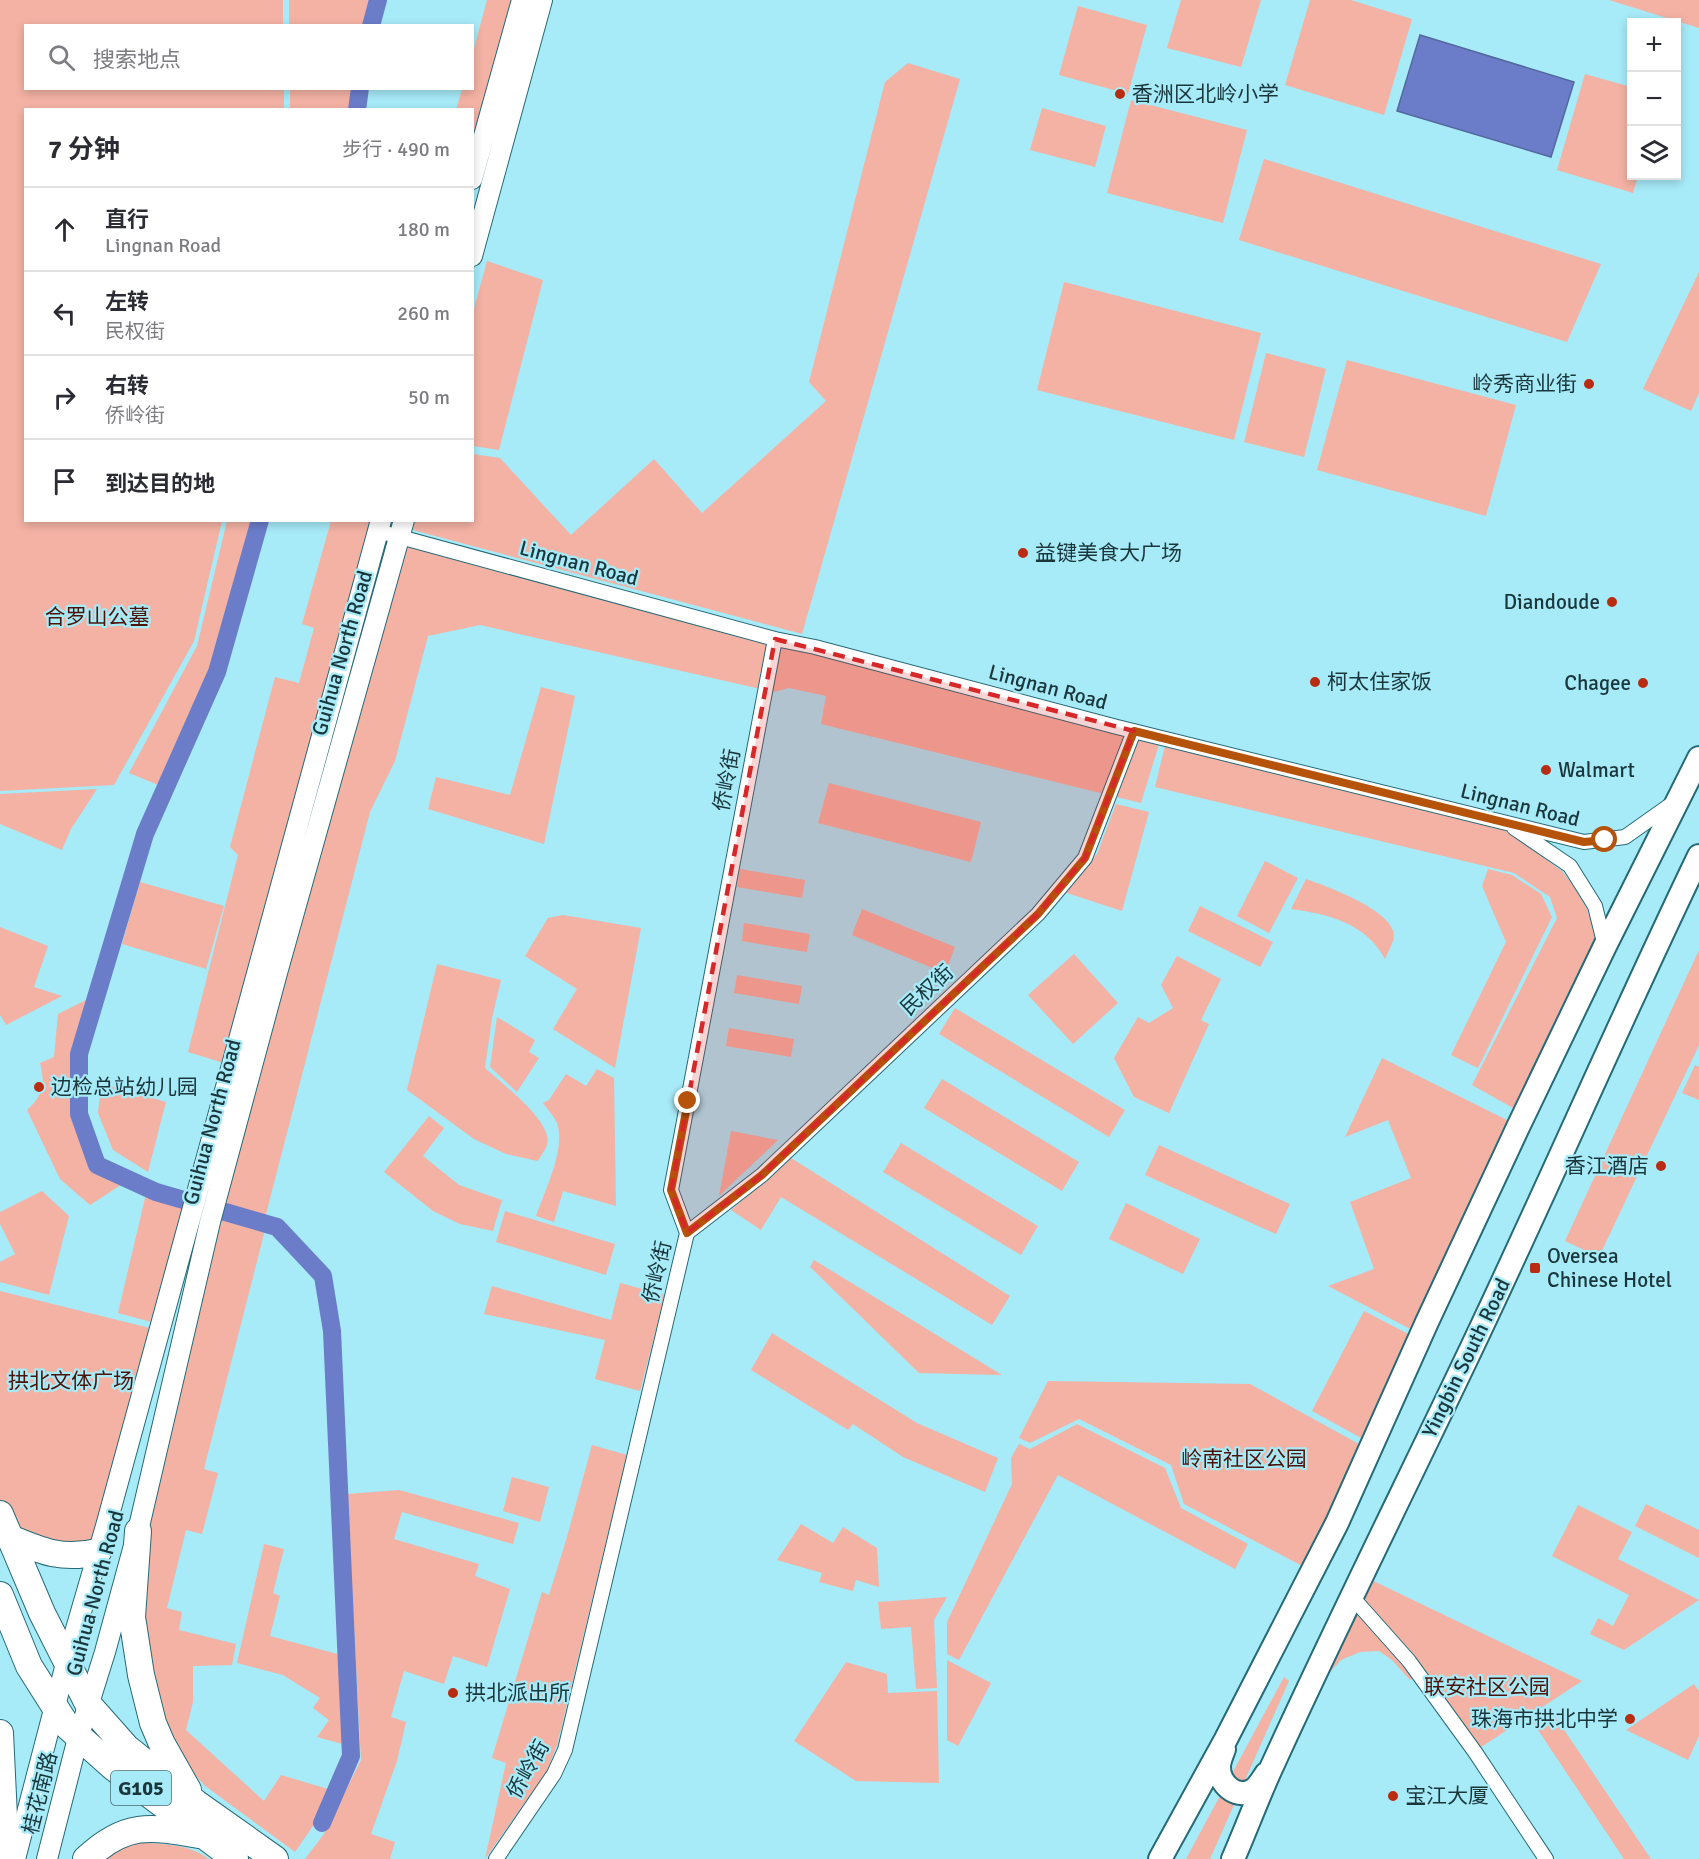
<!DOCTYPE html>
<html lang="zh">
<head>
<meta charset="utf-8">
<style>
	:root { --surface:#fff; --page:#f2f2f3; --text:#2b2b33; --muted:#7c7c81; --line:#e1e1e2 }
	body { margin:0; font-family:Signika,"Noto Sans SC",sans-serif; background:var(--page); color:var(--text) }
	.controls { position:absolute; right:18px; top:18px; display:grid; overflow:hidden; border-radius:0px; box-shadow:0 3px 9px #0003 }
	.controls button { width:54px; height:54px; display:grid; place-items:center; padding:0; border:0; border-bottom:2px solid var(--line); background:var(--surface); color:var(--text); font:30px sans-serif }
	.stop { position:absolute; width:18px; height:18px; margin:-14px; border:4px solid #b45309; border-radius:50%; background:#fff }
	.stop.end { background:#b45309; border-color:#fff; box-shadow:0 2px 6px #0008 }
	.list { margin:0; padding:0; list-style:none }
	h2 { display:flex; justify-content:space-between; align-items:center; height:78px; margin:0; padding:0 24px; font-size:26px }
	h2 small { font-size:20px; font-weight:400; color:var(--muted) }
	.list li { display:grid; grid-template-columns:39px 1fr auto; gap:18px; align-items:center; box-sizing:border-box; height:84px; padding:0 24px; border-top:2px solid var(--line) }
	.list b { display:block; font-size:22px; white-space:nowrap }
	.list p { margin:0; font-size:20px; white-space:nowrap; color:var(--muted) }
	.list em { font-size:20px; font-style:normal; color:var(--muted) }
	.icon { flex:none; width:33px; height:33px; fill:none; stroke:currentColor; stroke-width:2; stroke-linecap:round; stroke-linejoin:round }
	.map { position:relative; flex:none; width:1699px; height:1859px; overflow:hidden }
	.search { position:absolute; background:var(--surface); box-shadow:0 3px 9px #0003; left:24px; top:24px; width:450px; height:66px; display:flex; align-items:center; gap:15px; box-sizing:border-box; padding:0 21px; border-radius:0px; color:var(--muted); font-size:22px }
	.panel { position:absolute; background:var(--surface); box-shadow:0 3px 9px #0003; left:24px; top:108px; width:450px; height:414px; border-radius:0px }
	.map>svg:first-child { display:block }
	.green { fill:#f3b2a4 }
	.water { fill:#6b7dc9; stroke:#53689e; stroke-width:1.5 }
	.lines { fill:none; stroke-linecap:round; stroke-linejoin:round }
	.canal { stroke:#6b7dc9; stroke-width:18 }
	.street-casing { stroke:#266a77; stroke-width:16 }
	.secondary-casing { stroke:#266a77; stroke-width:22 }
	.primary-casing { stroke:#266a77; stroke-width:26 }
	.highway-casing { stroke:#266a77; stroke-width:28 }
	.street { stroke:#fff; stroke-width:14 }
	.secondary { stroke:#fff; stroke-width:20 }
	.primary { stroke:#fff; stroke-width:22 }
	.highway { stroke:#fff; stroke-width:26 }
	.route { stroke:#b45309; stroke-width:8 }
	.marked { fill:#d62828; fill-opacity:0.2; stroke:#d62828; stroke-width:4.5; stroke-dasharray:12 8; stroke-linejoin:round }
	.poi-dot { fill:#b82c12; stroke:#a7eaf8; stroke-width:2 }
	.labels { text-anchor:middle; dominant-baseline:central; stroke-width:4.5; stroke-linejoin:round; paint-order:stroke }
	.shield { fill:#a7eaf8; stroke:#446c74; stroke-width:1.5 }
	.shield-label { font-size:20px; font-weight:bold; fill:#1a363b }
	.poi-label { font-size:21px; fill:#1a363b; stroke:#a7eaf8; text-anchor:start }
	.street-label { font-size:21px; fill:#1a363b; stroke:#a7eaf8 }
	.park-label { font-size:21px; fill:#4d1309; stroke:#a7eaf8 }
</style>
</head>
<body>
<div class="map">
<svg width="1699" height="1859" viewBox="0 0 1699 1859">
	<rect width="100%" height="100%" fill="#a7eaf8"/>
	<!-- green -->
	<path class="green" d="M0,0H283V25L26,26V88L284,89V109L26,110V520L222,521L194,641L114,785L0,791Z
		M289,0H374L367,25L289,26Z
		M487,0H519L473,170L472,110H456L462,89L472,88L473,52Z
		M1181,0H1261L1241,67L1167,48Z
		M1310,0H1351L1412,19L1384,115L1285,85Z
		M1609,0H1699V28Z
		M1078,6L1147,25L1128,94L1059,75Z
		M908,63L960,79L802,634L413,530L415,521L472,520L473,454L500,458L571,535L654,459L702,513L826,401L809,382L885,82Z
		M1585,74L1631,87L1632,176H1638L1633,193L1557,170Z
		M290,89H357L354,109H290Z
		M1131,100L1247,130L1223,223L1107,193Z
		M1042,108L1106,126L1095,167L1030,150Z
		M1264,159L1601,264L1567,342L1239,240Z
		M487,261L543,280L499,450L473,446V312Z
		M1699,272V393L1691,411L1643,389Z
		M1064,282L1261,333L1234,440L1037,390Z
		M1266,353L1326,369L1304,457L1244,442Z
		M1347,360L1516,405L1486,516L1317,470Z
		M227,521H256L214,673L161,786L129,773L197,646Z
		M331,521H377L227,1064L188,1052L238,855L230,847L275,677L299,683L314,628L302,624Z
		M403,544L1160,741L1141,803L821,724L826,696L789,688L774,692L480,625L428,636L395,761L370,812L265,1218L220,1205Z
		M541,687L575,696L544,844L428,809L436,777L510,795Z
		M1165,746L1505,830L1562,871L1575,888L1587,909L1598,946L1513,1108L1472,1085L1557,918L1550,897L1514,873L1155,787Z
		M829,783L981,822L971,862L818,823Z
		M97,789L71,829L62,850L0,824V794Z
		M1116,804L1149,812L1122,911L1064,892L1097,854Z
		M1265,861L1298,878L1269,933L1237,916Z
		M740,869L805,880L802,898L737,887Z
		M1488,869L1512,875L1541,894L1552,917L1478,1068L1451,1055L1506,942L1482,886Z
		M1306,879C1326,886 1396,911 1394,937C1393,943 1388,952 1385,959C1366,923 1328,914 1291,909Z
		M140,882L224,906L206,969L122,944Z
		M1200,906L1273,942L1260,967L1188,931Z
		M862,909L955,947L945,973L852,935Z
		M563,915L641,928L615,1068L553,1029L577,989L525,956L548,918Z
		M744,923L810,934L807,952L742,941Z
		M0,927L48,946L34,987L62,996L6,1025L0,1015Z
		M1699,950V1045L1599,1257L1565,1241Z
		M1074,954L1118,1003L1073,1044L1028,995Z
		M1177,956L1221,979L1201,1020L1209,1024L1169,1113L1134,1097L1114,1058L1138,1017L1149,1023L1173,1008L1161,985Z
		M437,964L501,980L492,1018L485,1068C501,1083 553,1121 547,1144C546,1150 540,1156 538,1161L506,1154L474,1139L407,1090Z
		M737,975L802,986L799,1004L734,993Z
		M90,998L76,1052L74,1116L93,1168L124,1183L90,1205L60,1179L27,1110C44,1095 45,1083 40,1063L54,1057L58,1014Z
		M955,1008L1125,1110L1109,1137L939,1034Z
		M497,1017L535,1040L529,1052L539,1058L517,1092L490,1067Z
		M729,1028L794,1039L791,1057L726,1046Z
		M1382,1058L1509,1121L1416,1332L1328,1286L1374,1269L1350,1202L1411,1178L1388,1120L1345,1137Z
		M1695,1065L1699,1067V1100L1682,1093Z
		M597,1069L614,1078L616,1206L563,1191L554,1222L536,1216C545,1190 566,1149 557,1123C554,1116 547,1109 543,1103L549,1100L566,1074L586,1086Z
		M942,1079L1079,1162L1062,1191L924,1108Z
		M101,1083L166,1102L148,1172L113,1150L98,1113Z
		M429,1116L444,1128L423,1156L459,1185L502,1200L493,1231L460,1224L433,1211L384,1172Z
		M731,1131L778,1140L719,1196Z
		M901,1143L1038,1226L1021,1255L883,1172Z
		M1159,1145L1290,1204L1276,1234L1145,1175Z
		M791,1158L1010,1296L992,1325L781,1197L761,1230L731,1210Z
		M42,1191L69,1216L49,1295L0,1282V1262L15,1254L0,1224V1212Z
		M146,1194L187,1208L155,1323L118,1313Z
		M1126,1203L1200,1239L1183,1274L1109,1239Z
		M505,1211L615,1244L606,1275L496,1242Z
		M218,1217L265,1230L204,1469L218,1473L202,1534L186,1530L167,1608L182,1612L179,1630L236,1644L232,1665L193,1666V1702L186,1730L264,1801L281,1775L328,1789L317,1820L295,1852L204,1785L167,1742L137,1618L145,1531Z
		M814,1260L1002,1375L919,1373L810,1267Z
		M620,1283L665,1295L640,1391L595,1379L605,1340L484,1314L492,1286L611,1320Z
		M0,1291L158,1330L96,1551L12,1537L0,1507Z
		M1364,1311L1416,1338L1363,1439L1312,1411Z
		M772,1333L917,1423L998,1458L985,1492L903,1457L853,1424L848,1430L751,1370Z
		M1048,1381L1250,1384L1368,1449L1312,1571L1184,1504L1171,1465L1079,1419L1030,1443L1019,1438Z
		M1077,1424L1165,1468L1181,1508L1248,1544L1235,1569L1058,1475L959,1660L947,1654V1622L1012,1484L1011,1458L1019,1444L1030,1449Z
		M592,1445L627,1455L557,1745L547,1771L485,1859L506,1763L492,1758L542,1592L549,1595L567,1537Z
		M512,1477L549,1487L540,1522L503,1511Z
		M399,1490L519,1523L513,1544L402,1512L394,1539L479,1564L475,1576L510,1589L487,1667L453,1656L444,1684L404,1671L391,1717L406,1722L397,1761L371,1834L395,1842L390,1859H305L324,1834L361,1760L347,1494Z
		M1646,1504L1699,1530V1558L1635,1526Z
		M1578,1505L1632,1532L1618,1559L1699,1600L1624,1650L1590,1634L1598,1618L1613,1626L1629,1595L1552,1556Z
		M801,1524L833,1543L843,1527L877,1548L879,1587L856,1580L853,1591L819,1582L822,1573L777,1560Z
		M264,1544L284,1549L273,1593L280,1596L270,1636L341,1655L346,1745L317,1737L329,1720L313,1708L320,1698L283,1675L237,1663Z
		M1363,1576L1582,1681L1475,1751L1353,1598Z
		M947,1597L934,1620L937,1688L916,1689L911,1627L881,1629L878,1602Z
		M1353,1602L1417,1675L1410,1680L1392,1660L1379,1651L1360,1652L1341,1660L1308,1696Z
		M947,1660L991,1683L958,1746L947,1740Z
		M846,1662L887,1674L888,1693L937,1691L939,1783L856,1781L794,1741Z
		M1284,1677L1289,1681L1210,1859H1186Z
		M1694,1684L1699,1691V1736L1688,1760L1626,1730Z
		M1550,1709L1651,1859H1624L1532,1721Z
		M133,1842C159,1844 188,1843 209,1859H106L108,1855Z"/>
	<!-- water -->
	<path class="water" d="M1420,35L1574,82L1551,157L1397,111Z"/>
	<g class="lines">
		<!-- canal -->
		<path class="canal" d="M371,26L378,0
			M357,110L360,88
			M260,520L217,672L145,834L79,1054V1114L97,1165L156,1192L277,1227L323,1276L332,1331L351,1756L322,1823"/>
		<!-- street casing -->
		<g class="street-casing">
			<path id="street" d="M378,531L775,639L815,647L1117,727L1584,842L1625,837L1673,803
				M1514,828L1570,866L1595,906L1605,946
				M687,1233L762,1175L1038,914L1085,858L1134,731
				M1353,1598L1409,1661L1475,1752L1546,1859
				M496,1859L554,1774L565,1750L687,1233L671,1190L775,639"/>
		</g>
		<!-- secondary casing -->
		<g class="secondary-casing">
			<path id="secondary" d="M472,179L522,0
				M472,256L542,0
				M15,1859L67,1660L106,1526L381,520
				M47,1859L78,1738L105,1652L138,1531L210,1222L277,973L404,520"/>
		</g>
		<!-- primary casing -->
		<g class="primary-casing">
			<path id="primary" d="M1224,1749C1222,1755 1219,1761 1219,1767C1219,1783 1235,1799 1251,1791C1258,1788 1262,1780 1266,1774
				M1160,1859L1226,1739L1337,1523L1427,1322L1519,1125L1605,946L1699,758
				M1233,1859C1247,1827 1259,1794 1274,1762C1338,1622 1407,1484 1473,1345C1550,1183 1621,1018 1699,856"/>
		</g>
		<!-- highway casing -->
		<g class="highway-casing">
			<path id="highway" d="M0,1514L42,1613L88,1704L127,1748L196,1803L275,1859
				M138,1531L132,1617L141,1675L153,1723L162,1744L188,1790
				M10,1538C43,1552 63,1560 98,1552
				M0,1595L29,1666L67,1726L113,1767L235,1859
				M0,1733L6,1859
				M86,1859C125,1822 150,1826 199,1835"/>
		</g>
		<!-- street -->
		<use href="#street" class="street"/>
		<!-- secondary -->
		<use href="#secondary" class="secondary"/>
		<!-- primary -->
		<use href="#primary" class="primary"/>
		<!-- highway -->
		<use href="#highway" class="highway"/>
	</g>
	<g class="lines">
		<!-- route -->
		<path class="route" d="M688,1101L671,1190L687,1233L762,1175L1038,914L1085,858L1134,731L1584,842L1605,840"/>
	</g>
	<!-- marked area -->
	<path class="marked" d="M775,639L1134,731L1085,858L1038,914L762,1175L687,1233L671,1190Z"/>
	<!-- markers -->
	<g class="poi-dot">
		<circle cx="1120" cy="94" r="6"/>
		<circle cx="1589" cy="384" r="6"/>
		<circle cx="1023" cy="553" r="6"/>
		<circle cx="1612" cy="602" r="6"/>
		<circle cx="1315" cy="682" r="6"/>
		<circle cx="1643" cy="683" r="6"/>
		<circle cx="1546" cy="770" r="6"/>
		<circle cx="39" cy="1087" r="6"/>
		<circle cx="1661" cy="1166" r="6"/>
		<rect x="1529" y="1262" width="12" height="12" rx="3"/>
		<circle cx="453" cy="1693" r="6"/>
		<circle cx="1630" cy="1719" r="6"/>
		<circle cx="1393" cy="1796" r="6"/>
	</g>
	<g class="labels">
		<!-- shield labels -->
		<rect class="shield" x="111" y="1771" width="60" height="34" rx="4.5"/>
		<g class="shield-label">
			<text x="141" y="1788">G105</text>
		</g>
		<!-- poi labels -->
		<g class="poi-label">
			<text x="1132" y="94">香洲区北岭小学</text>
			<text x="1577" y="384" text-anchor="end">岭秀商业街</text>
			<text x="1035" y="553">益键美食大广场</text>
			<text x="1600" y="602" text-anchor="end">Diandoude</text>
			<text x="1327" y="682">柯太住家饭</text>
			<text x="1631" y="683" text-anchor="end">Chagee</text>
			<text x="1558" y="770">Walmart</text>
			<text x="51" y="1087">边检总站幼儿园</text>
			<text x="1649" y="1166" text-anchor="end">香江酒店</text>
			<text x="1547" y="1256">Oversea<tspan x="1547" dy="24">Chinese Hotel</tspan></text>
			<text x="465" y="1693">拱北派出所</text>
			<text x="1618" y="1719" text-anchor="end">珠海市拱北中学</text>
			<text x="1405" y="1796">宝江大厦</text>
		</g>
		<!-- street labels -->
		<g class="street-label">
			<text transform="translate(579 563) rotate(15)">Lingnan Road</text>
			<text transform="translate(342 653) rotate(-74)">Guihua North Road</text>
			<text transform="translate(1048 687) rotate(15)">Lingnan Road</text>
			<text transform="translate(727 780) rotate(-79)">侨岭街</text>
			<text transform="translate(1520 805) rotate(14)">Lingnan Road</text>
			<text transform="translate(927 990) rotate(-43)">民权街</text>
			<text transform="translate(212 1122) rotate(-75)">Guihua North Road</text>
			<text transform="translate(657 1272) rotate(-77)">侨岭街</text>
			<text transform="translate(1466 1358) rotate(-64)">Yingbin South Road</text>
			<text transform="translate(95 1593) rotate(-75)">Guihua North Road</text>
			<text transform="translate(528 1769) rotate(-60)">侨岭街</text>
			<text transform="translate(40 1793) rotate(-76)">桂花南路</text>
		</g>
		<!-- park labels -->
		<g class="park-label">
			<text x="97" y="617">合罗山公墓</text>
			<text x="71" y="1381">拱北文体广场</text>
			<text x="1244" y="1459">岭南社区公园</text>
			<text x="1487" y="1687">联安社区公园</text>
		</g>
	</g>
</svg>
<div class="controls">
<button>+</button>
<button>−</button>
<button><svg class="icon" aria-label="layers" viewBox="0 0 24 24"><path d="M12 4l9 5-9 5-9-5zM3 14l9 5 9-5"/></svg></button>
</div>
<div class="stop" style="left:1605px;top:840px"></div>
<div class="stop end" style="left:688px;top:1101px"></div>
<div class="search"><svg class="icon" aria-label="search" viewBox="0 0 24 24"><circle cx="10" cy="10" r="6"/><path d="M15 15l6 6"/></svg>搜索地点</div>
<section class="panel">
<h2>7 分钟<small>步行 · 490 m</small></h2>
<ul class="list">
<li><svg class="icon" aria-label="ahead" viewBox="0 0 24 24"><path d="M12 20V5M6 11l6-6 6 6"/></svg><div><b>直行</b><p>Lingnan Road</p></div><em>180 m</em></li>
<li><svg class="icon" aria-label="left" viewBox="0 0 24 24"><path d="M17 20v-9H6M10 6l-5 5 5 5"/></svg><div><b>左转</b><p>民权街</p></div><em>260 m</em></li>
<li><svg class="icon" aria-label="right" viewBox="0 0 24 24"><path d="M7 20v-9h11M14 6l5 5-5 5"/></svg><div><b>右转</b><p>侨岭街</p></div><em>50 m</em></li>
<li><svg class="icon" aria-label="arrive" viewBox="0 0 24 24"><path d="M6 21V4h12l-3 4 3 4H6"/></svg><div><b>到达目的地</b></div></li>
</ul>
</section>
</div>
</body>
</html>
